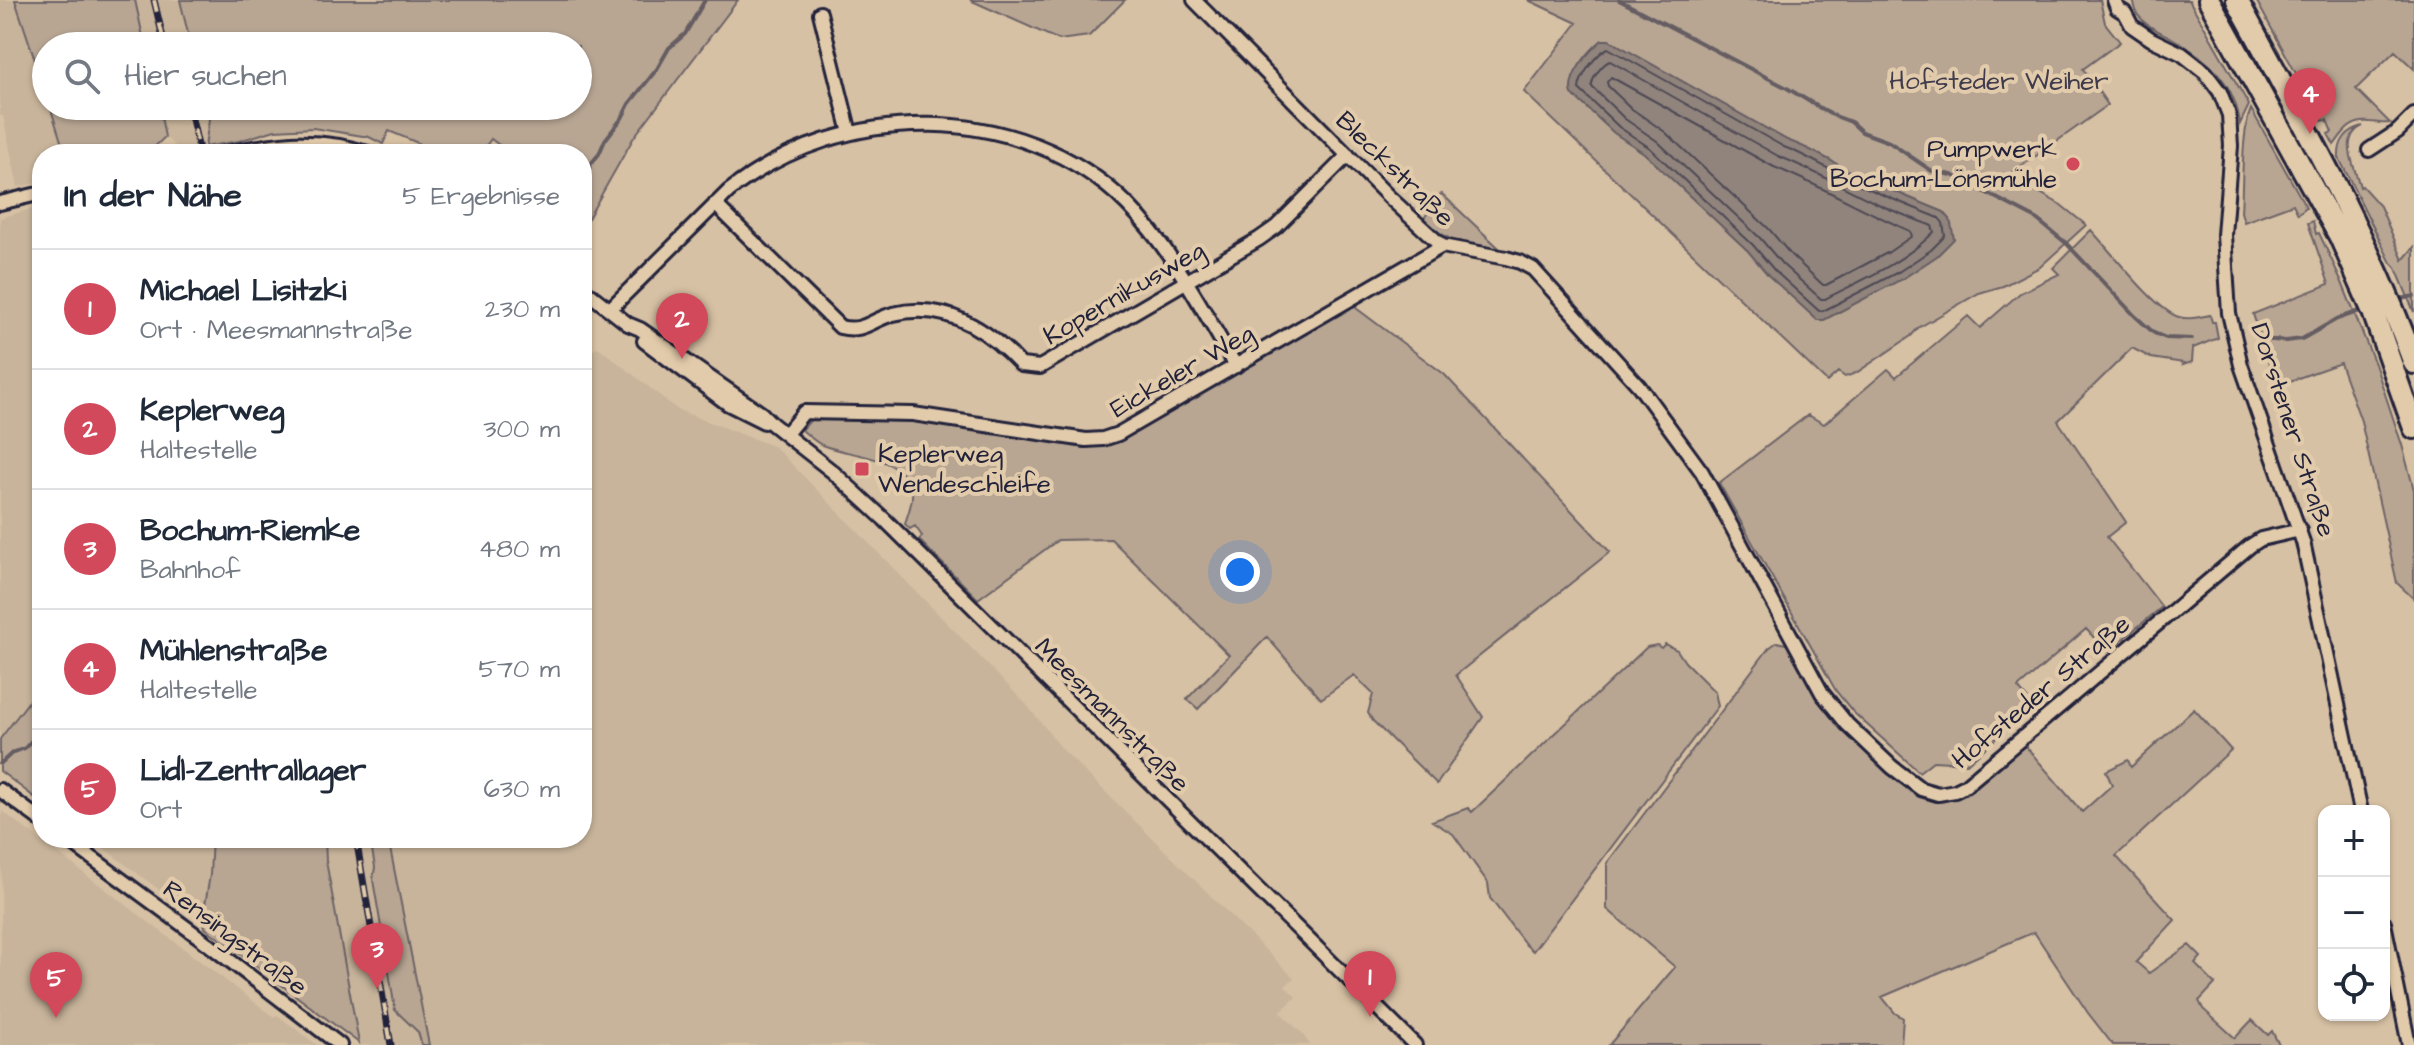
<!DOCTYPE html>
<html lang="de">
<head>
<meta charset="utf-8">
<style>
	:root { --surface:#fff; --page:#f6f6f7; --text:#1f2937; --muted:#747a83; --line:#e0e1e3; --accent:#d1495b }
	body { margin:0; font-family:"Architects Daughter",sans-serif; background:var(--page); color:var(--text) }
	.controls { position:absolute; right:24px; bottom:24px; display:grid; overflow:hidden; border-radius:16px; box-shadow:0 2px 6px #0004 }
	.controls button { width:72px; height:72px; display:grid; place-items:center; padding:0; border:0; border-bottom:2px solid var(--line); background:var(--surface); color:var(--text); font:40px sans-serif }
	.you { position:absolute; left:1240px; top:572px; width:28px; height:28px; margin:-20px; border:6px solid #fff; border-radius:50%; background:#1a73e8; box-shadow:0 0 0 12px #1a73e833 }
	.badge { display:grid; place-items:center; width:52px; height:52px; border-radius:50%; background:var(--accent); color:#fff; font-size:26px; font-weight:700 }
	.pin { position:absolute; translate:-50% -66px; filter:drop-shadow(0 2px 4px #0008) }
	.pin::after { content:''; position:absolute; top:42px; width:28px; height:24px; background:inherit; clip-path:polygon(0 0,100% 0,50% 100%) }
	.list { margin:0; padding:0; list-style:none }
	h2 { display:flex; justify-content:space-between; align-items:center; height:104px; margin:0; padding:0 32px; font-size:34px }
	h2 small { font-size:26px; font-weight:400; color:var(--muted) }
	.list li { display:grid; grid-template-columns:52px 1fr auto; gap:24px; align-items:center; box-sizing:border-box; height:120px; padding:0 32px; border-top:2px solid var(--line) }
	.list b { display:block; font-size:30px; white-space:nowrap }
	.list p { margin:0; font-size:26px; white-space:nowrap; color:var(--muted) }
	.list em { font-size:26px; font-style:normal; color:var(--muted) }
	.icon { flex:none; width:44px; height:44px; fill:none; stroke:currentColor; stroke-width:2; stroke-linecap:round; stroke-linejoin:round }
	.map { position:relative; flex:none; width:2414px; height:1045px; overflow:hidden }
	.search { position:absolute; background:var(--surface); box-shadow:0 2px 6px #0004; left:32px; top:32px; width:560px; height:88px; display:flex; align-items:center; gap:20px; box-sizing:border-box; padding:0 28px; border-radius:44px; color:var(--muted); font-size:30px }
	.panel { position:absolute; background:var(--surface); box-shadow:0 2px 6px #0004; left:32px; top:144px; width:560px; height:704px; border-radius:32px }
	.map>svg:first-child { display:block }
	.built { fill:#c8b49b }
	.green { fill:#b8a693; stroke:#6d6467; stroke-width:2 }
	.water { fill:#91847c; stroke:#655d62; stroke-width:2 }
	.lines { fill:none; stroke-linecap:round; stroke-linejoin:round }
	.shore { stroke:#4e4955; stroke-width:2 }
	.stream { stroke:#655d62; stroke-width:4 }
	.minor-casing { stroke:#22223b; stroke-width:18 }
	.primary-casing { stroke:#22223b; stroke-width:26 }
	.minor { stroke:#e2cbab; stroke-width:12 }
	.primary { stroke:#e2cbab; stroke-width:20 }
	.rail-casing { stroke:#22223b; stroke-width:7 }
	.rail { stroke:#e2cbab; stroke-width:4; stroke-dasharray:12; stroke-linecap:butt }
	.poi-dot { fill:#d1495b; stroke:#e2cbab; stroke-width:3 }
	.labels { text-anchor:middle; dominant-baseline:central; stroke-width:8; stroke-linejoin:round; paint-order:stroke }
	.park-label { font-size:26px; fill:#403c4d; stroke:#e2cbab }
	.poi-label { font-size:26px; fill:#22223b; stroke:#e2cbab; text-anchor:end }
	.street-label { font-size:26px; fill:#22223b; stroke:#e2cbab }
</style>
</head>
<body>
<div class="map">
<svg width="2414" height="1045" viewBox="0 0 2414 1045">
	<rect width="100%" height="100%" fill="#d7c1a4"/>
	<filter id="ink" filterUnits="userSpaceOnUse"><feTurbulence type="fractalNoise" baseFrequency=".0125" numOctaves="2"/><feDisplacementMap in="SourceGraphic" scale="16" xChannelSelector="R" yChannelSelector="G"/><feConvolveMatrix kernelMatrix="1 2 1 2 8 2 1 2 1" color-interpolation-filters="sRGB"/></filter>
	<g filter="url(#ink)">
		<!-- built -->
		<path class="built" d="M0,0H15L46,93V106H50L65,154H42V182L18,187L3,116H0Z
			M135,0H180L191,46H145Z
			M159,106H206L209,120L205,147L206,154H184L165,137Z
			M42,206V684L0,739V218Z
			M598,347L678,410L775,447L1026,704L1063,750L1294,978L1285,986L1296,997L1280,1012L1302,1033L1310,1045H429L388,838H582V357Z
			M2,811L274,1017L277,1015L317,1045H0Z
			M90,838H212L210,875L203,917L204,923Z
			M325,838H370L391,966L422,1045H359L325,861Z"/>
		<!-- green -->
		<path class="green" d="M15,0H135L145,46H46V93Z
			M180,0H738L634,137L582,229V154H511L491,139L480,154H412L418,143L389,131L383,144L369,137L313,128L275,130L239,141L205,147L209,120L206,106H578V46H191Z
			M970,0H1125L1089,36L1059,40Z
			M1528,0H2100L2105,23L2120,42L2083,69L2108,105L2009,175L2061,205L2086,225L2040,267L2003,286L1979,293L1918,328L1911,336L1856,373L1845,377L1838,372L1827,382L1524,92L1577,23Z
			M2133,0H2189L2249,105L2240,124C2235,82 2207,58 2172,38C2163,33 2152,29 2144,22L2137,14Z
			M2256,0H2414V69L2395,51L2356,89L2390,123C2382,124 2377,122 2370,122C2350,120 2343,133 2334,145L2328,134L2332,132L2327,120L2322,121Z
			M50,106H159L165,137L147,154H65Z
			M2251,109L2306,207L2298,214L2293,204L2244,222L2241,212C2243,184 2241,133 2251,109Z
			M2363,126C2338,137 2355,167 2360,187L2362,186L2380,206L2403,260L2414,247V312L2396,268L2391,263L2339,158C2338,142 2346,130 2363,126Z
			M1442,194L1500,249V251C1470,249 1446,241 1423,220L1439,195Z
			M2313,221L2316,234L2319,233L2341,280L2375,364L2402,445L2414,490V599L2397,583L2361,421L2340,363L2276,386L2253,314L2329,284L2308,223Z
			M2091,230C2109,249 2156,311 2179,317C2189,320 2200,317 2210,315L2212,322H2215L2218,338L2193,348L2192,362L2183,365L2184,363L2151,358L2132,348L2058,421L2126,522L2107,537L2162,607L2107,652L2086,629L2018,688L2033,706L1968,763L1933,761L1919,772L1853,712L1836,691L1719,483L1808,415L1824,424L1888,369L1896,377L1968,316L1980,328L2020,293L2059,274L2053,268Z
			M1352,305L1444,374L1610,552L1456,675L1483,717L1437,784L1373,721L1368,713L1373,694L1354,675L1321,699L1267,637L1198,709L1187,699L1229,655L1111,539L1058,540L978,599L919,540L922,536L915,526L910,529L905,524C907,515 913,503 912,494C907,454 850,457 822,445C815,442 808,435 802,430L813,417L925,420L1090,444Z
			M1777,642L1790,645L1819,693L1911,786C1919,792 1928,802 1939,802C1966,801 2002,760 2022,742L2082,812L2112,785L2106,771L2128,760L2131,767L2194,709L2231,750L2116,856L2175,920L2136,962L2149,973L2189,945L2201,957L2195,964L2215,984L2199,1001L2203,1009L2235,1038L2252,1020L2268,1035L2272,1031L2279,1045H2113L2088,1013L2034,932L1882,997L1895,1013L1903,1018L1901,1045H1609L1675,967L1607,909V863L1769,648Z
			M1665,644L1677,650L1685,662L1715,692L1718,706L1533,951L1526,945L1490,898L1488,883L1453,834L1432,821L1468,808L1472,812L1647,647L1657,645L1661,648Z
			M42,684V803L0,771V739Z
			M212,838H325L326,861L359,1043L205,928L203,917L210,875Z
			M370,838H388L429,1045H422L418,1032L395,1010L388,966L391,965L389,956H386L373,880L375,867Z"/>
		<!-- water -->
		<path class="water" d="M1602,40H1609L1787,140C1810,148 1829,160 1850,171C1881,186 1912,199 1944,212L1950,219L1954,239L1937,256L1904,278L1824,320H1817L1769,276L1748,251L1644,153L1614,133L1572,94C1566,77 1589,51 1602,40Z"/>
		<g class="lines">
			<!-- shore -->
			<path class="shore" d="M1608,48L1784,147C1806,155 1824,167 1846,178C1876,193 1907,205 1939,218L1943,223L1945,236L1931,250L1900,271L1823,311H1819L1775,271L1753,245L1650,148L1619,127L1579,89C1580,76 1596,54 1608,48Z
				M1610,61L1778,156C1811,169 1842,187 1874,202C1892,211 1912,218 1932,226L1934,232C1903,263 1862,280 1825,299H1821L1782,264L1760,238L1657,141L1625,119L1592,87C1591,79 1602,64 1610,61Z
				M1611,77L1774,167C1820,185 1863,211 1910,231L1912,236L1889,252L1826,285H1823L1791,255L1769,229L1665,132L1632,109L1608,86L1607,82Z"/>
			<!-- stream -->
			<path class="stream" d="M1619,0L1787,88L1830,114L1851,122L1862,132L1889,142L1932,171L1952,175L2035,218L2066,243L2135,316L2154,333L2166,338L2192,339
				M582,182L586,177L590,165L599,154L605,140L622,118L629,104L657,69L669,48L685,34L705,0
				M2397,300L2414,296
				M2261,339L2286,341L2302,339L2337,319L2366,309
				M0,764L12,753L25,748L42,729"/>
			<!-- minor casing -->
			<g class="minor-casing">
				<path id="minor" d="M1194,0L1389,197L1442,246L1506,258L1520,262L1533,269L1639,386L1702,472L1822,693L1847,724L1892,767L1921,789L1938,794L1955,791L1965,786L2250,546L2261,539L2300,530
					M2114,0L2117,8L2125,13L2132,26L2151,39L2182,54L2205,72L2220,92L2229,115L2231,146L2224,235L2229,313L2241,365L2303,542L2361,811
					M820,13L850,133
					M2369,150L2398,131L2414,115
					M222,154C280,142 314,136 372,154
					M0,203L42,193
					M715,204L840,327C864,333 871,320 893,314C944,301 988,329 1021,365L1040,367L1259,239L1276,227L1348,155
					M582,288L628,324L640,329L762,414L772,424L833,472L884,519L1415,1045
					M610,309L729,191C843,101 1022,100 1127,204C1173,250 1203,311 1236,366
					M644,341L728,404L764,422
					M786,434L804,412L913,414L1086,440L1103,439L1118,434L1442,246
					M0,790L42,821
					M65,838L199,937L340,1045
					M2384,923L2409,1045"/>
			</g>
			<!-- primary casing -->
			<g class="primary-casing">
				<path id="primary" d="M2209,0L2340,237L2373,312L2414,428
					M2237,0C2301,119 2368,236 2414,363"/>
			</g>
			<!-- minor -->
			<use href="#minor" class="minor"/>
			<!-- primary -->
			<use href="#primary" class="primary"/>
			<!-- rail casing -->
			<g class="rail-casing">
				<path id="rail" d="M154,0L165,46
					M189,106L200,154
					M356,838L391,1045"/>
			</g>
			<!-- rail -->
			<use href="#rail" class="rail"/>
		</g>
	</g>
	<!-- markers -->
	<g class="poi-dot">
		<circle cx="2073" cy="164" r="8"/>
		<rect x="854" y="461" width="16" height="16" rx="4"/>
	</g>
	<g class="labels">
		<!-- park labels -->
		<g class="park-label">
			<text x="1999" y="81">Hofsteder Weiher</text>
		</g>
		<!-- poi labels -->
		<g class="poi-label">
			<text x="2057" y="149">Pumpwerk<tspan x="2057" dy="30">Bochum-Lönsmühle</tspan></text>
			<text x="878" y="454" text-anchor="start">Keplerweg<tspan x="878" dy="30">Wendeschleife</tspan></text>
		</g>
		<!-- street labels -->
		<g class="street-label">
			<text transform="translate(1395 169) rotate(44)">Bleckstraße</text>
			<text transform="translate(1124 293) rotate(-30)">Kopernikusweg</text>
			<text transform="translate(1182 371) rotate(-30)">Eickeler Weg</text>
			<text transform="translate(2293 430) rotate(72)">Dorstener Straße</text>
			<text transform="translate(2041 692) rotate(-40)">Hofsteder Straße</text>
			<text transform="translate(1112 715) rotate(45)">Meesmannstraße</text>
			<text transform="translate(235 938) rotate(37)">Rensingstraße</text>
		</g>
	</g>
</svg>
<div class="controls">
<button>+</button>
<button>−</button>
<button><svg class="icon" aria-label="locate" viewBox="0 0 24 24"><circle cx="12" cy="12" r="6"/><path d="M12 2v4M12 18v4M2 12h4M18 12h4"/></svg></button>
</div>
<div class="you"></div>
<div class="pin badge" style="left:1370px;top:1017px">1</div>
<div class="pin badge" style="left:682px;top:359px">2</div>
<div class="pin badge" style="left:377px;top:989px">3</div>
<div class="pin badge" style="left:2310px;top:134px">4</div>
<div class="pin badge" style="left:56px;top:1018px">5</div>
<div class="search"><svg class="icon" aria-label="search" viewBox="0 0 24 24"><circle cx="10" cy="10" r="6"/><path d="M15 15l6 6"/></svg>Hier suchen</div>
<section class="panel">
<h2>In der Nähe<small>5 Ergebnisse</small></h2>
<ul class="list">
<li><span class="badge">1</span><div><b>Michael Lisitzki</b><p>Ort · Meesmannstraße</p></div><em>230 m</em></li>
<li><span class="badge">2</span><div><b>Keplerweg</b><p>Haltestelle</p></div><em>300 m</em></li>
<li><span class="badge">3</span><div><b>Bochum-Riemke</b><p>Bahnhof</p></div><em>480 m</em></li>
<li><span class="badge">4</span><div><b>Mühlenstraße</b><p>Haltestelle</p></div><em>570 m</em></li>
<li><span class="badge">5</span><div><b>Lidl-Zentrallager</b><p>Ort</p></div><em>630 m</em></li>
</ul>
</section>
</div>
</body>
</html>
